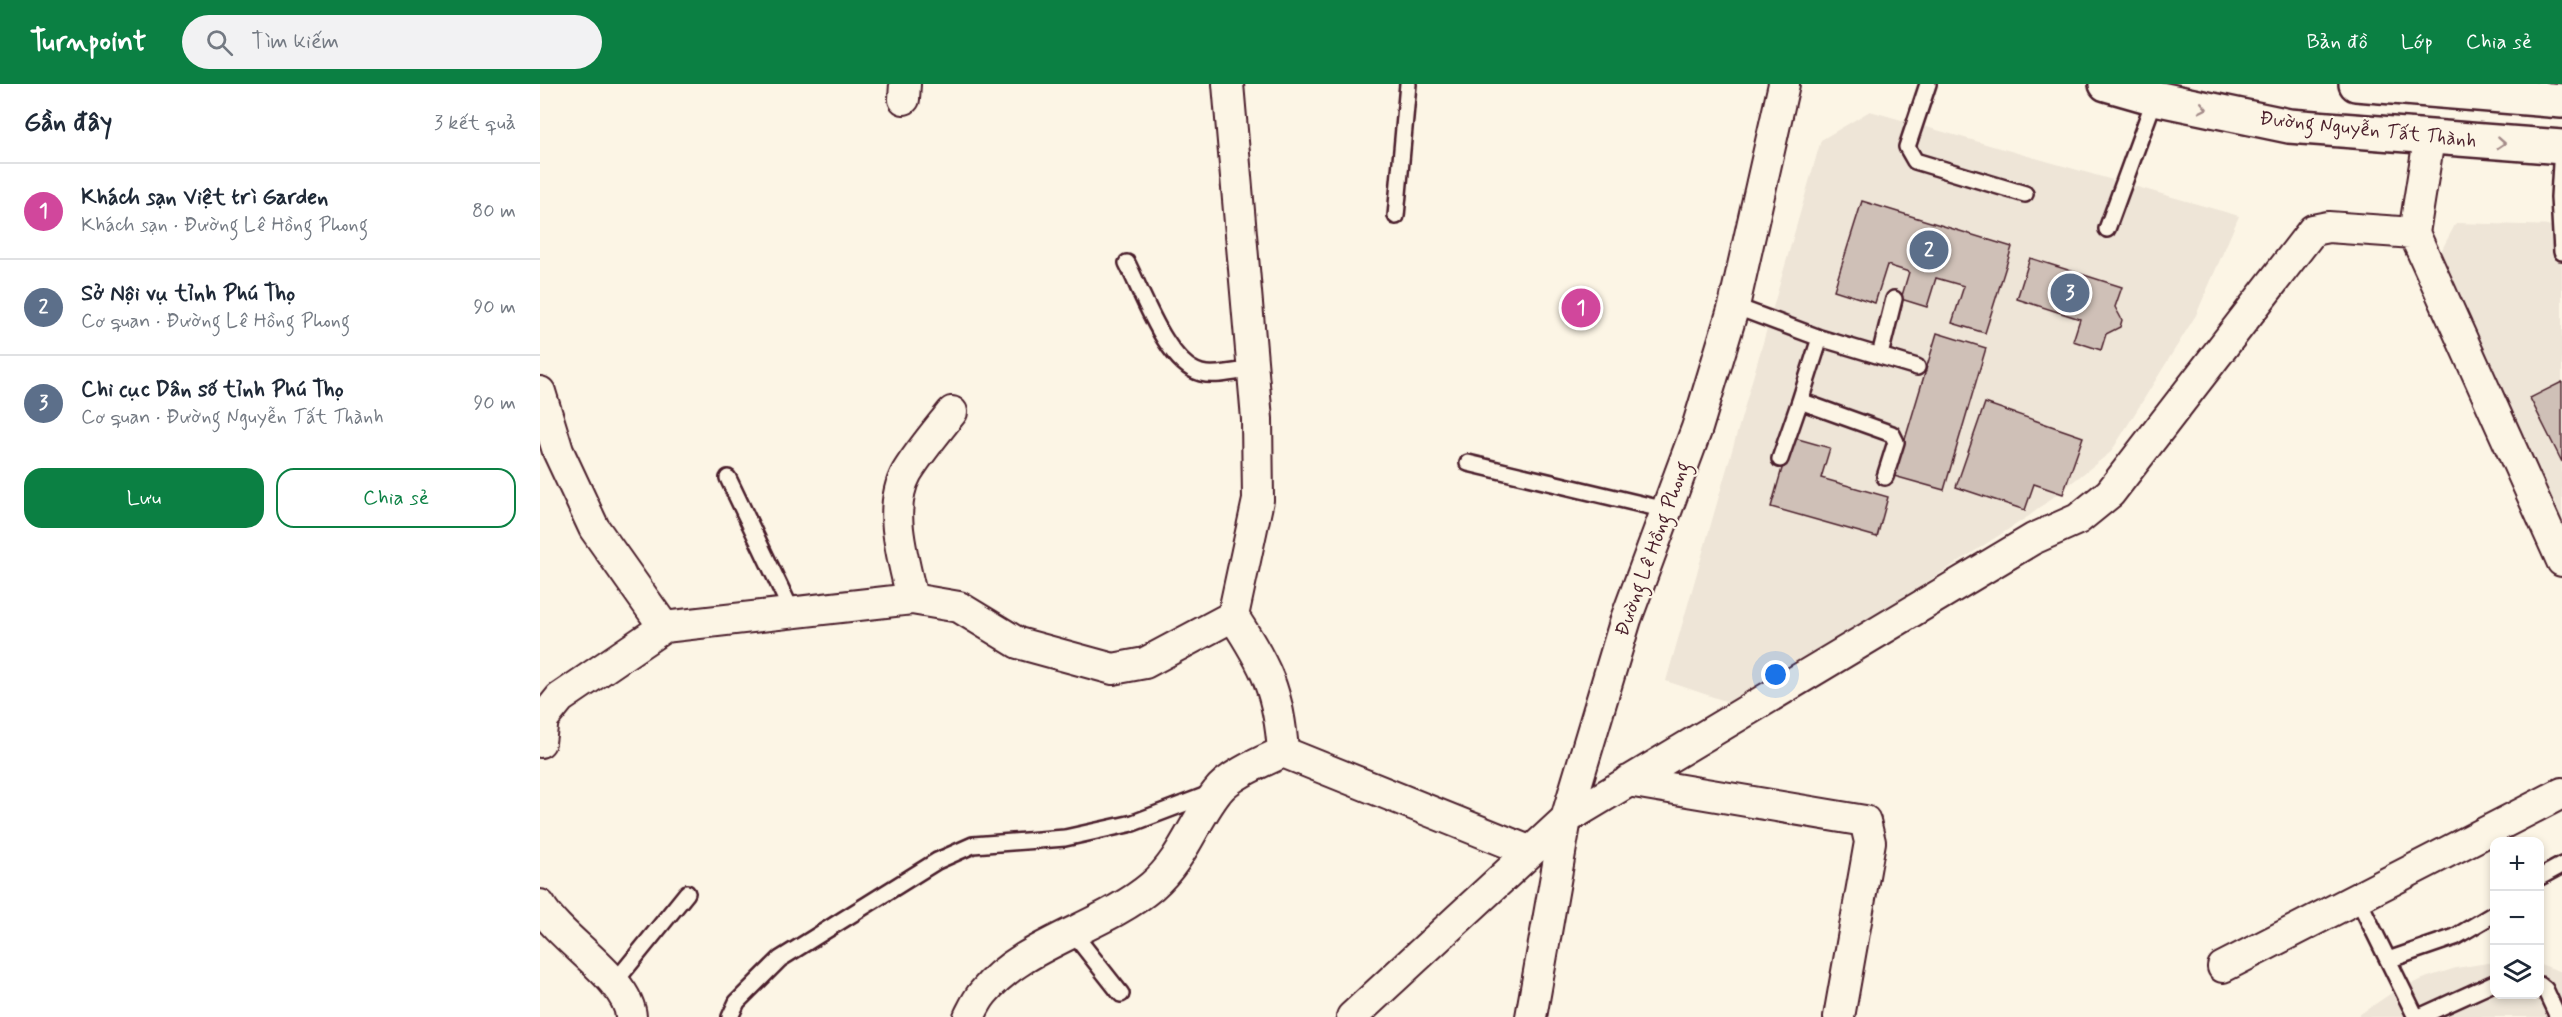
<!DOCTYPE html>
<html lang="vi">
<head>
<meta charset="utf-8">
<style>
	:root { --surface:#fff; --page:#f2f2f3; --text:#1f2937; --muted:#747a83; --line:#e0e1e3; --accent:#0b8043 }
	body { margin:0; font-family:Mynerve,sans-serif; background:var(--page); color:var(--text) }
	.controls { position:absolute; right:18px; bottom:18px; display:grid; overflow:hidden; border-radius:12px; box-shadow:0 3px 9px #0003 }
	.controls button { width:54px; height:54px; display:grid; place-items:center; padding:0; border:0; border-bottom:2px solid var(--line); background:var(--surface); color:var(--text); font:30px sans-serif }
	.you { position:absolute; left:1236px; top:591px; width:21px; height:21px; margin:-15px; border:4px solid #fff; border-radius:50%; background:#1a73e8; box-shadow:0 0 0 9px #1a73e833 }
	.badge { display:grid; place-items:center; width:39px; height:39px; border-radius:50%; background:var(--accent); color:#fff; font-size:20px; font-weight:700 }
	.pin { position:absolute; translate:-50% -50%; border:3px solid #fff; box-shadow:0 2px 6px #0006 }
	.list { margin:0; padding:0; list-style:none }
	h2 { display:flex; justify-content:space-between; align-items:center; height:78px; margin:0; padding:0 24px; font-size:26px }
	h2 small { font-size:20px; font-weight:400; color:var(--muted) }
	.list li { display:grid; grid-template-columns:39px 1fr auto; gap:18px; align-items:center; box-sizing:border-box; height:96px; padding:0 24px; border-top:2px solid var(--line) }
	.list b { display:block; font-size:22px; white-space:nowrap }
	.list p { margin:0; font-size:20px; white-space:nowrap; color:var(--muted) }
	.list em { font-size:20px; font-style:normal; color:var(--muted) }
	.actions { display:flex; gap:12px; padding:18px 24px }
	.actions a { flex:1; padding:14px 0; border:2px solid var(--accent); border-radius:18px; text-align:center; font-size:21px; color:var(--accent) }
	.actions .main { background:var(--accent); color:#fff }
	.icon { flex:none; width:33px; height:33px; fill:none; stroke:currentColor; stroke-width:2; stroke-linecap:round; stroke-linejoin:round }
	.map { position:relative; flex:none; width:2022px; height:933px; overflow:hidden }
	header { display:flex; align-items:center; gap:36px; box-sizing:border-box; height:84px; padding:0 30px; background:var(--accent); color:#fff }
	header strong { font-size:28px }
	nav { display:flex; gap:33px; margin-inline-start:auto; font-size:21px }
	.search { width:420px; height:54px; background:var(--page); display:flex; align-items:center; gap:15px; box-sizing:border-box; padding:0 21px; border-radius:33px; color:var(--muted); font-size:22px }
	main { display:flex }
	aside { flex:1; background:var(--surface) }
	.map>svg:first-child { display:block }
	.built { fill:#eee5d7 }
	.building { fill:#cfc0b7; stroke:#4a1f2b; stroke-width:1.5 }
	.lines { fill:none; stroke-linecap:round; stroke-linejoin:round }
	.service-casing { stroke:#4a1f2b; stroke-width:20 }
	.minor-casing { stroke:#4a1f2b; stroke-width:34 }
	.primary-casing { stroke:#4a1f2b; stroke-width:38 }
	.service { stroke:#fcf5e5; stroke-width:15 }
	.minor { stroke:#fcf5e5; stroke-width:30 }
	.primary { stroke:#fcf5e5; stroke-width:33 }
	.oneway { stroke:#a38a88 }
	.labels { text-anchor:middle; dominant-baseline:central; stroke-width:4.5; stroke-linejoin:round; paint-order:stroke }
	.street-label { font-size:20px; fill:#4a1f2b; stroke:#fcf5e5 }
</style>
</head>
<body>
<header>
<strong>Turnpoint</strong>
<div class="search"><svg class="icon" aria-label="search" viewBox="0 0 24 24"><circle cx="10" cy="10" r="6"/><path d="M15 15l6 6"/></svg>Tìm kiếm</div>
<nav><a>Bản đồ</a><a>Lớp</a><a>Chia sẻ</a></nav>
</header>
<main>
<aside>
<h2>Gần đây<small>3 kết quả</small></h2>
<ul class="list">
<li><span class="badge" style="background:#d1479c">1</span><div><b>Khách sạn Việt trì Garden</b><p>Khách sạn · Đường Lê Hồng Phong</p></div><em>80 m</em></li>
<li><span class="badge" style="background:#5c6f8a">2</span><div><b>Sở Nội vụ tỉnh Phú Thọ</b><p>Cơ quan · Đường Lê Hồng Phong</p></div><em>90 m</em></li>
<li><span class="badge" style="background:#5c6f8a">3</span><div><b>Chi cục Dân số tỉnh Phú Thọ</b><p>Cơ quan · Đường Nguyễn Tất Thành</p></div><em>90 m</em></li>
</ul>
<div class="actions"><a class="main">Lưu</a><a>Chia sẻ</a></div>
</aside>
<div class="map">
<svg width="2022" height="933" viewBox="0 0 2022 933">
	<rect width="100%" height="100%" fill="#fcf5e5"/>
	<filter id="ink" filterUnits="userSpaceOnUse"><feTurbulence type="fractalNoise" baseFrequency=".0167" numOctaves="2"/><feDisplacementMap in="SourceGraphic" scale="12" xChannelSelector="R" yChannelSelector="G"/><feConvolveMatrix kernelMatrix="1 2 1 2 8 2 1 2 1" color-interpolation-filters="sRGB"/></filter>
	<g filter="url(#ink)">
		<!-- built -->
		<path class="built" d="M1330,27L1699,132L1656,231L1571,368L1489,432L1197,621L1126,597L1281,56Z
			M1916,139L2022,142V444L1899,171Z
			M1954,878V910H2000V880L2022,888V933H1816L1856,906L1888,893L1916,884Z"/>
		<!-- building -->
		<path class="building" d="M1322,117L1472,163L1445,249L1412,239L1424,202L1396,194L1387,223L1361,215L1369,188L1347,181L1335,219L1294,206Z
			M1490,174L1582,203L1575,223L1582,236L1580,243L1566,250L1561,266L1533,257L1540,235L1477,215Z
			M1397,249L1446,264L1404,406L1354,392Z
			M2022,298V378L1990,314Z
			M1445,319L1543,353L1523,410L1494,400L1485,426L1416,403Z
			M1251,353L1290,364L1281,394L1348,413L1337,453L1231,423Z"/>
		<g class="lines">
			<!-- service casing -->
			<g class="service-casing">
				<path id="service" d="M1388,0L1367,63L1375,77L1485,110
					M2022,63L2019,113L2022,168
					M856,132L868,0
					M1567,145L1615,14
					M587,179C603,210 627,280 661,289C676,293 698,287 713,285
					M1194,222L1280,254L1377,283
					M1280,254L1260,317L1352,350L1356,358L1345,393
					M1340,271L1354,215
					M1240,375L1260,317
					M928,379L1126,426
					M188,394L252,528
					M2000,793L2022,781
					M1818,815L1876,933
					M533,849L581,910
					M1848,876L1915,853L1954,830
					M75,898L147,809
					M2000,901L2005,905L2018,933
					M190,933L197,918L240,875L397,777L433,761L525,754L593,739L672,709
					M1879,933L1954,899"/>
			</g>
			<!-- minor casing -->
			<g class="minor-casing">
				<path id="minor" d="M688,0L717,335L718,416L693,532C726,582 739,608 743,668L989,767
					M364,15L365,0
					M1889,55L1874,149L2022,477
					M0,308L18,367L54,444L124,543L372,515L419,523L478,559L573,585L605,579L693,532
					M372,515C364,476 346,425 367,388C380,367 397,347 412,328
					M0,658L3,635L20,614L124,543
					M1088,697L1325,737L1330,758L1299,933
					M0,821C21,857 89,895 91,933
					M1683,883L2022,709
					M429,933C433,925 437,916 443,909C482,860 564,843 612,802C643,775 653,739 677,708C689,691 724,677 743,668
					M812,933L1026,735L1493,455L1538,435L1570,409L1773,146L1788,143L1874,149
					M991,933L1026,735L1086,535L1157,344L1194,222L1244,0"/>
			</g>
			<!-- primary casing -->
			<g class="primary-casing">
				<path id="primary" d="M1566,0L1615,14L1749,42L2022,63
					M1816,0L2022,17"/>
			</g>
			<!-- service -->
			<use href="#service" class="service"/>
			<!-- minor -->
			<use href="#minor" class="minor"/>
			<!-- primary -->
			<use href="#primary" class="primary"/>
		</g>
		<!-- one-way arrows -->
		<defs><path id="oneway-chevron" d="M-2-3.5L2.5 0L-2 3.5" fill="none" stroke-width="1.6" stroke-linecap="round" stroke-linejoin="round" transform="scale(1.5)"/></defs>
		<g class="oneway">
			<use href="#oneway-chevron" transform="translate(1663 24) rotate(12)"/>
			<use href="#oneway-chevron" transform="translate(1961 59) rotate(4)"/>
		</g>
	</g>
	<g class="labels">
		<!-- street labels -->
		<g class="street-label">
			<text transform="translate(1828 46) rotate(6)">Đường Nguyễn Tất Thành</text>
			<text transform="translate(1113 465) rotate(-70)">Đường Lê Hồng Phong</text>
		</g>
	</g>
</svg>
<div class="controls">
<button>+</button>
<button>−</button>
<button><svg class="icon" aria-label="layers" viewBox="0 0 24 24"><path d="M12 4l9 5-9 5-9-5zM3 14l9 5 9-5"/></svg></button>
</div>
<div class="you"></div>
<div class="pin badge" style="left:1041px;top:224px;background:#d1479c">1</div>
<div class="pin badge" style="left:1389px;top:166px;background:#5c6f8a">2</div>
<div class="pin badge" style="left:1530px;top:209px;background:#5c6f8a">3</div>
</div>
</main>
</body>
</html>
